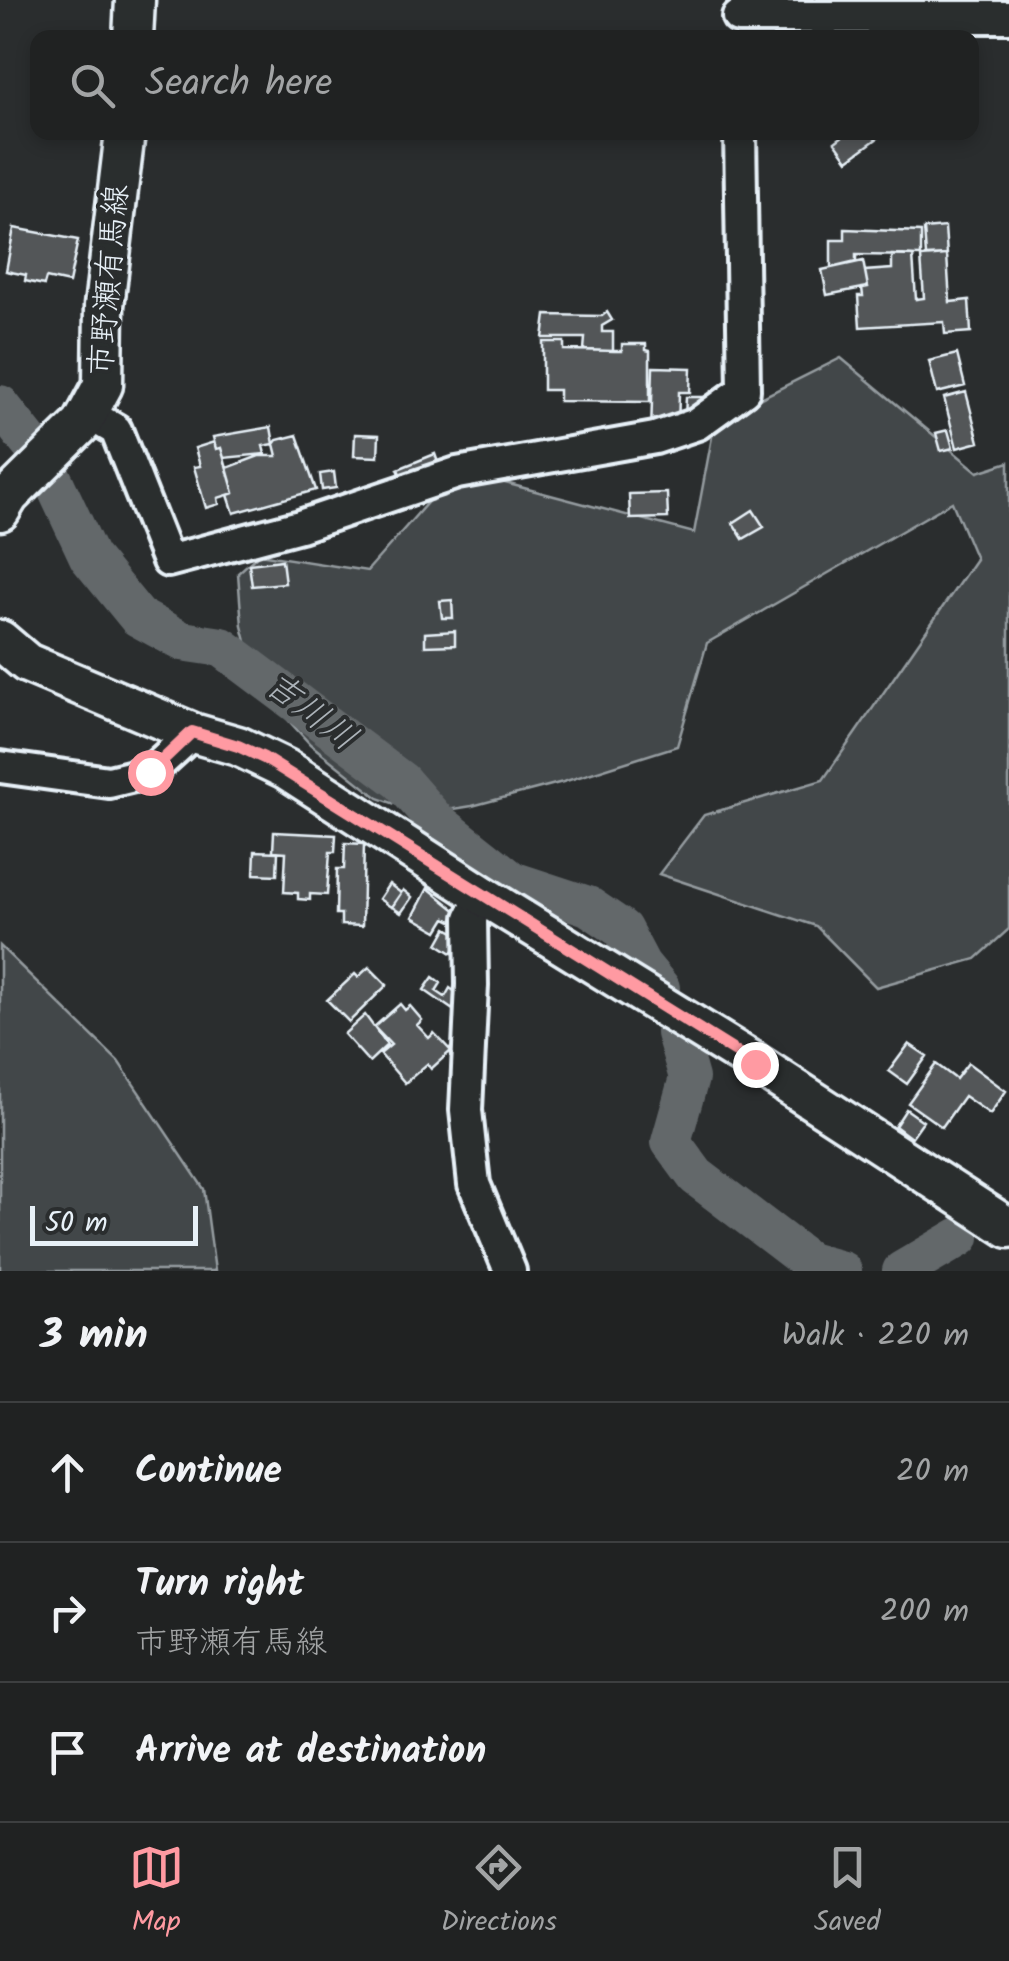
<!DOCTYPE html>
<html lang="en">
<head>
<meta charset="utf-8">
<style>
	:root { --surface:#202222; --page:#2d2f2f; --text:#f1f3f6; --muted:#a2a4a5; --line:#3d3f40; --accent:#ff9aa2 }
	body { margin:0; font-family:Kalam,"Klee One",sans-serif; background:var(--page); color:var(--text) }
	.scale { position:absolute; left:30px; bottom:25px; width:168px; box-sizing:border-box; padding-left:10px; border:5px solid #e8f1f8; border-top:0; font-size:28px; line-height:35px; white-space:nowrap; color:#e8f1f8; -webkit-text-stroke:8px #2a2d2e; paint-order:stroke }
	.stop { position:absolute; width:30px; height:30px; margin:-22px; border:8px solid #ff9aa2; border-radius:50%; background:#fff }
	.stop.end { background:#ff9aa2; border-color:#fff; box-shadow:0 2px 10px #0008 }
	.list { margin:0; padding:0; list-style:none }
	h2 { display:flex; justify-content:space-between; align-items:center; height:130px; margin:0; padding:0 40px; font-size:42px }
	h2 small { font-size:32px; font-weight:400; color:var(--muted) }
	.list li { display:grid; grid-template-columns:65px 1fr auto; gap:30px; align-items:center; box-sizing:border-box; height:140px; padding:0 40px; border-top:2px solid var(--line) }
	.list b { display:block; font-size:38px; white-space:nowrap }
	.list p { margin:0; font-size:32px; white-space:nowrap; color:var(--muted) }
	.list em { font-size:32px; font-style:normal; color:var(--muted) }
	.icon { flex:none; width:55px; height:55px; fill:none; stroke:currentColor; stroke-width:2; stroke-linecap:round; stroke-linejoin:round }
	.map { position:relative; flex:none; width:1009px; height:1271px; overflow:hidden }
	.search { position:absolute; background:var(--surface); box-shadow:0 5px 15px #0003; left:30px; right:30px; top:30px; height:110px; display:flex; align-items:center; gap:25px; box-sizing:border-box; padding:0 35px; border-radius:20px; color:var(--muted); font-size:38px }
	.sheet { height:550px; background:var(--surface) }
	nav { display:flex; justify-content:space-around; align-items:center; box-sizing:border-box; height:140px; border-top:2px solid var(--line); background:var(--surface); font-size:28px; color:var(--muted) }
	nav a { display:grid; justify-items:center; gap:5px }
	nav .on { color:var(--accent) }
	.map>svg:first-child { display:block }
	.green { fill:#424648; stroke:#959ca0; stroke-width:2.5 }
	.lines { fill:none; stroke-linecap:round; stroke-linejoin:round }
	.river { stroke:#63686b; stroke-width:40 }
	.building { fill:#535759; stroke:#e8f1f8; stroke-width:2.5 }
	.minor-casing { stroke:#e8f1f8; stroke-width:38 }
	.major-casing { stroke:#e8f1f8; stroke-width:45 }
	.minor { stroke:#2a2d2e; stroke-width:30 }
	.major { stroke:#2a2d2e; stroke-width:38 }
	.route { stroke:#ff9aa2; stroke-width:12 }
	.labels { text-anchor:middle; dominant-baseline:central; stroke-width:8; stroke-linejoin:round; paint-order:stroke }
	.street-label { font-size:32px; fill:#e8f1f8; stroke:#2a2d2e }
	.water-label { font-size:35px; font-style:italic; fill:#acb3b9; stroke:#2a2d2e }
</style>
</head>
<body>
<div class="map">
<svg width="1009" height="1271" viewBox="0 0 1009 1271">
	<rect width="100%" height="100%" fill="#2a2d2e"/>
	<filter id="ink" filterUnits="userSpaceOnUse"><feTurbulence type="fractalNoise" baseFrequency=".01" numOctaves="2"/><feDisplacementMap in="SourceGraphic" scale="20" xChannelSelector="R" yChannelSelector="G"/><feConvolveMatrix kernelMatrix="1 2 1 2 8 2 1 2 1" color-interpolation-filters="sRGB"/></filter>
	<g filter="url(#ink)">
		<!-- green -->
		<path class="green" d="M841,358L978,472L1009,462V929L976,959L876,987L816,926L659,874L704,815L823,780L976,559L952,502L707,643L677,746L563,782L472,806L423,814L378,798L310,744L258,687L242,626L238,573L259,554L367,571L456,470L694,533L715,421Z
			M0,946L118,1061L204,1189L215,1271H0Z"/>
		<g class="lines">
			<!-- river -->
			<path class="river" d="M0,405L44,461L89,557L138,617L182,641L222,647L401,781L435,820L512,881L588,906L622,929L641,965L660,988
				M676,1033L689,1078L671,1142L696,1176L809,1262L842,1271
				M902,1271L960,1237"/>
		</g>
		<!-- building -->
		<path class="building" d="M848,132H880L882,135L848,160L835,142Z
			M945,227L947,255L926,256L924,229Z
			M14,228L78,240L69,283L46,278L44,285L25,281L26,275L6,271Z
			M845,229L921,232V256L856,255V262L831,268V240H845Z
			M892,255L913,256L916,299L924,298L921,257L947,255L950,302L969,300L971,332L945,334L944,322L860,327L858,296H863L862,288L868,287L865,271L892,269Z
			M863,261L868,287L827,295L822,270Z
			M607,312L612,320L602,326V332H613V351L584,350L585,338H543L546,315L602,316Z
			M543,342H564V350L622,351V344H646V350L650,351V402L559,401V390H543Z
			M957,354L965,386L937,393L929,361Z
			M653,367L691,368L690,392H679L678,434L651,433Z
			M966,392L979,442L957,448L944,398Z
			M686,397H718L685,418Z
			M271,427L274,444L263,446L265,454L224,458L221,448L216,449L213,437Z
			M948,430L953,448L941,451L936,433Z
			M355,434L379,435L378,457L354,456Z
			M297,435L316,490L234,513L228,495L234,493L227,468L259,456H277L274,444L277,440Z
			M214,442L216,449L221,448L234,493L218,498L219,504L206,508L194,467L200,466L195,448Z
			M435,454L442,474L406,488L398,469Z
			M334,472L336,488L322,490L320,474Z
			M667,493L668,518L630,519L629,494Z
			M753,510L764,527L743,539L733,523Z
			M282,560L285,583L252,586L249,564Z
			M452,600L453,618H442L440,601Z
			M455,631V645L425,646V633Z
			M274,832L336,835L335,852H330L327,895L310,894V900L298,899V893L284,892L286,852L273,851Z
			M345,843L364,844L362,926L341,925V914H336L337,869H344Z
			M255,851L278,852L277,875L254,874Z
			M389,884L401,893L391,907L379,899Z
			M428,888L458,912L452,921L446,918L438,931L413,917Z
			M403,890L412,897L401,913L392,907Z
			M447,928L462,937L452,953L438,944Z
			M369,967L387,985L349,1022L327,1000L355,974L358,977Z
			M433,977L441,983L436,991L445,997L450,988L462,997L453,1010L424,990Z
			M400,1004L405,1010L410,1006L422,1020L417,1025L429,1038L434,1033L451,1051L431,1069L427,1064L405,1083L380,1054L391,1045L374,1027Z
			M365,1015L387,1045L369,1062L344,1034Z
			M909,1044L927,1056L907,1084L889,1071Z
			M968,1063L1006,1091L990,1114L964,1096L942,1127L908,1103L936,1064L956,1079Z
			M906,1109L923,1121L911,1138L895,1126Z"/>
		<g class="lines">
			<!-- minor casing -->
			<g class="minor-casing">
				<path id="minor" d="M738,17H1009
					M87,413L116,430L168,561L300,526L457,473L655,438L697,424L744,390L740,132
					M0,767L109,782L150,772L193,733
					M482,895L471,918L472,985L466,1110L474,1184L510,1271"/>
			</g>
			<!-- major casing -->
			<g class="major-casing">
				<path id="major" d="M133,38L135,0
					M0,511L9,496L82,424L103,385L104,306L125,132
					M0,640L27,663L193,733L238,746L286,769L482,895L755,1063L1009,1228"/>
			</g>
			<!-- minor -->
			<use href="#minor" class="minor"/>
			<!-- major -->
			<use href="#major" class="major"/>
		</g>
	</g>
	<g class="lines" filter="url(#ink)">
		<!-- route -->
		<path class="route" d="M150,772L192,732L238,746L264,758L755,1064"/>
	</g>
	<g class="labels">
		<!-- street labels -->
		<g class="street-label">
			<text transform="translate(110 280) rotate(-85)">市野瀬有馬線</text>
		</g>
		<!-- water labels -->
		<g class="water-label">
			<text transform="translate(310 713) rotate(37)">吉川川</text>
		</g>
	</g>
</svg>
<div class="scale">50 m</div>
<div class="stop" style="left:150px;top:772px"></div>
<div class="stop end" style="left:755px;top:1064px"></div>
<div class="search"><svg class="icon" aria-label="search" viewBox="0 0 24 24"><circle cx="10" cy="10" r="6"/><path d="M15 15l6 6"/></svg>Search here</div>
</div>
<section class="sheet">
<h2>3 min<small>Walk · 220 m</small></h2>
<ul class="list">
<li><svg class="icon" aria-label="ahead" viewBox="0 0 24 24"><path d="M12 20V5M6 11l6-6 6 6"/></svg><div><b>Continue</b></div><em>20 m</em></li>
<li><svg class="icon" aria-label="right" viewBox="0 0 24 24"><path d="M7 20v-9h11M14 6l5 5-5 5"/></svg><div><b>Turn right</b><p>市野瀬有馬線</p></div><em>200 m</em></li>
<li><svg class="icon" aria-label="arrive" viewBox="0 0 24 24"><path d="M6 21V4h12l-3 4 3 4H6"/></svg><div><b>Arrive at destination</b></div></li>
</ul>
</section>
<nav>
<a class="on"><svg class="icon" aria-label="map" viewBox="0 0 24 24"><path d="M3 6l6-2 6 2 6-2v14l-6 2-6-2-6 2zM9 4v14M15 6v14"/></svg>Map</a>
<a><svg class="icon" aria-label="directions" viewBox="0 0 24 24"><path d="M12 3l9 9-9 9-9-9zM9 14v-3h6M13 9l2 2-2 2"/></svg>Directions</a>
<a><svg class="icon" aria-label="saved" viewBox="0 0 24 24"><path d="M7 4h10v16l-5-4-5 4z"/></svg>Saved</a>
</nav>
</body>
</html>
